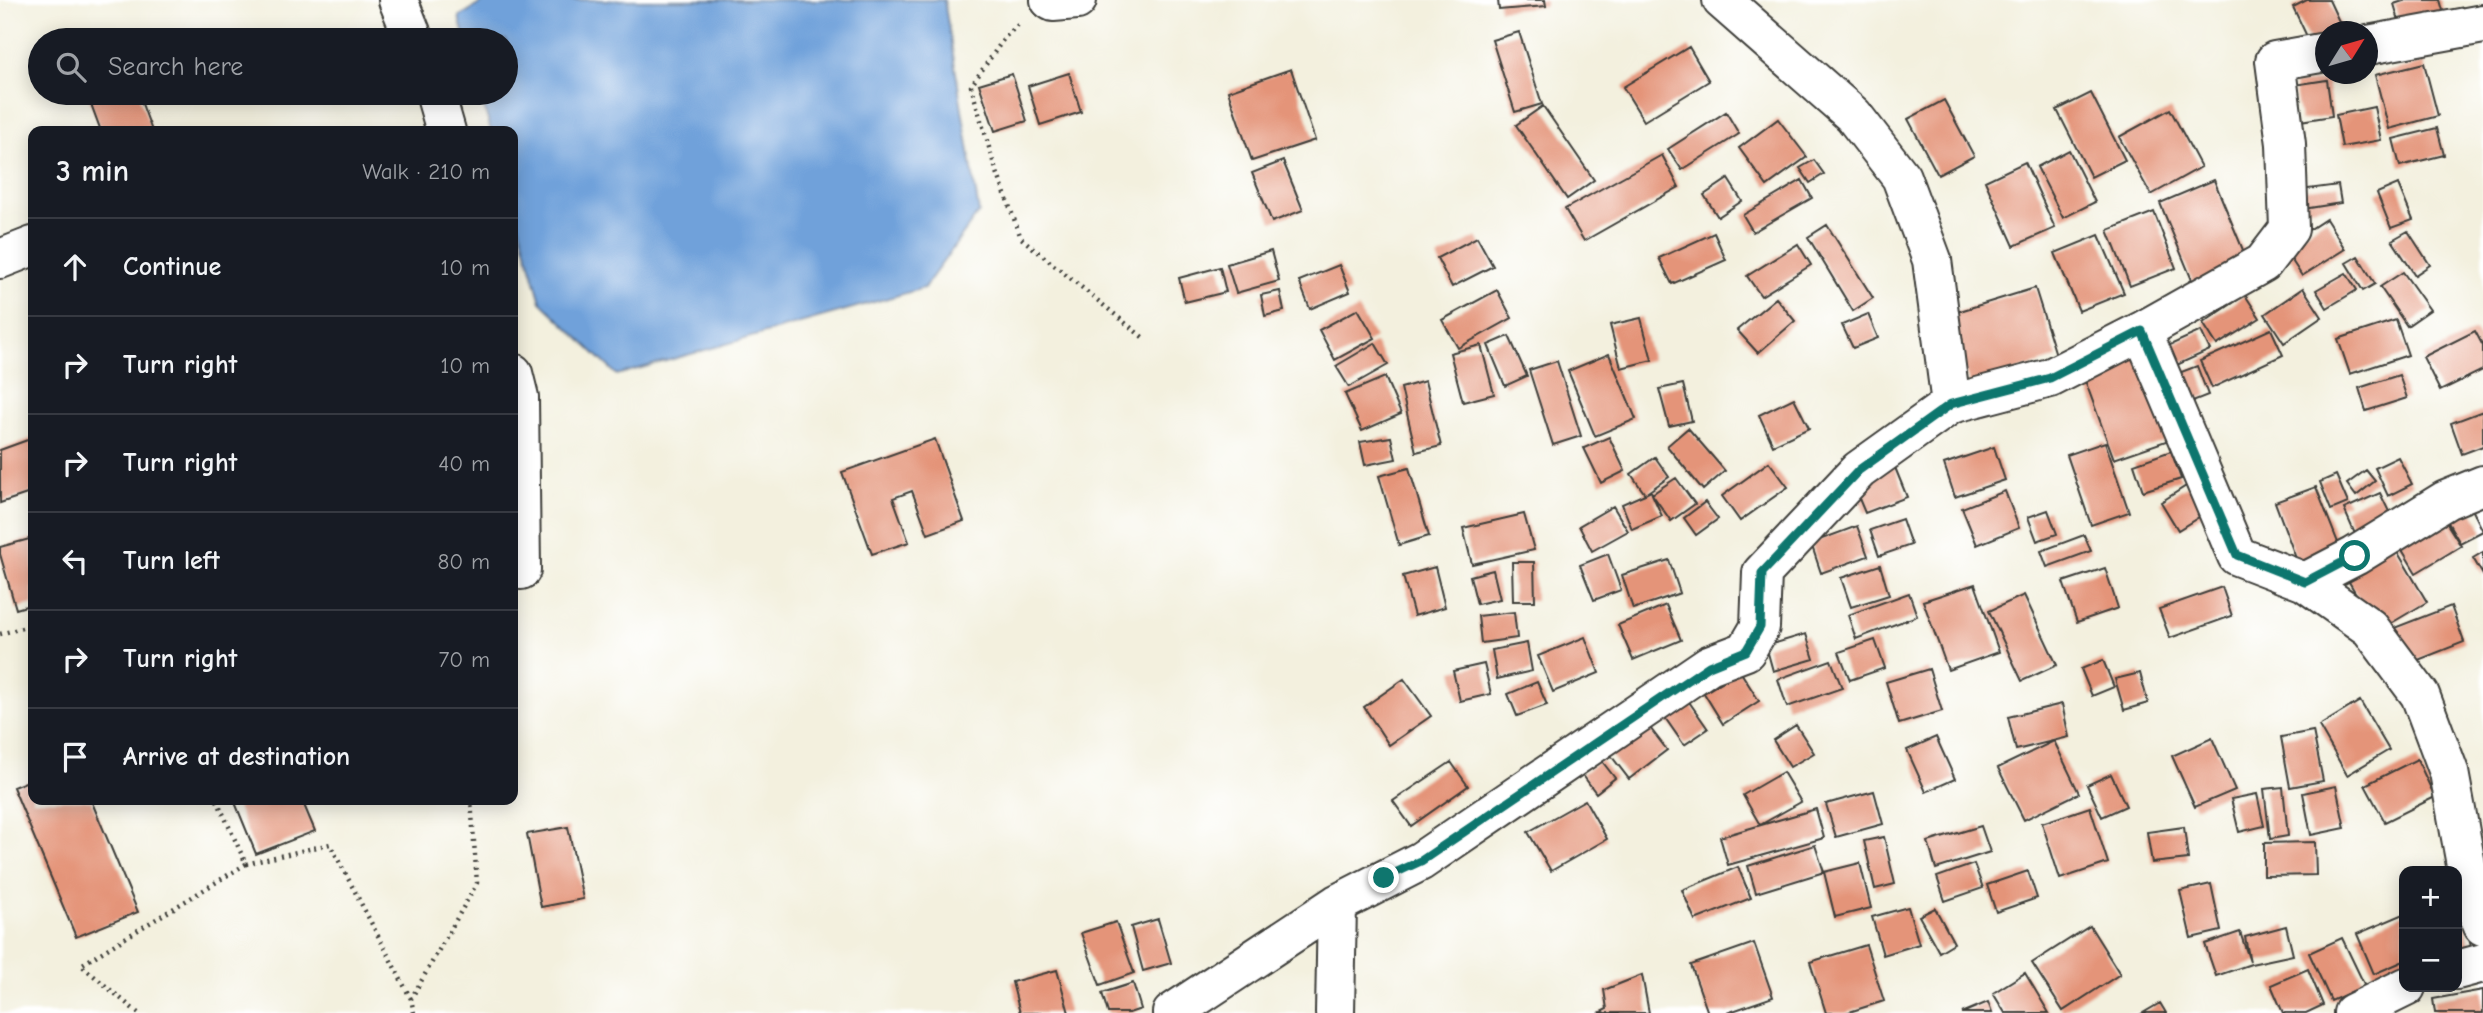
<!DOCTYPE html>
<html lang="en">
<head>
<meta charset="utf-8">
<style>
	:root { --surface:#171b24; --page:#242831; --text:#f1f3f6; --muted:#9ea1a6; --line:#363941 }
	body { margin:0; font-family:"Comic Neue",sans-serif; background:var(--page); color:var(--text) }
	.controls { position:absolute; right:21px; bottom:21px; display:grid; overflow:hidden; border-radius:14px; box-shadow:0 4px 18px #0003 }
	.controls button { width:63px; height:63px; display:grid; place-items:center; padding:0; border:0; border-bottom:2px solid var(--line); background:var(--surface); color:var(--text); font:35px sans-serif }
	.compass { position:absolute; left:2315px; top:21px; width:63px; height:63px; border-radius:50%; background:var(--surface); box-shadow:0 4px 18px #0003; rotate:53deg }
	.stop { position:absolute; width:21px; height:21px; margin:-16px; border:5px solid #0f766e; border-radius:50%; background:#fff }
	.stop.end { background:#0f766e; border-color:#fff; box-shadow:0 2px 7px #0008 }
	.list { margin:0; padding:0; list-style:none }
	h2 { display:flex; justify-content:space-between; align-items:center; height:91px; margin:0; padding:0 28px; font-size:30px }
	h2 small { font-size:23px; font-weight:400; color:var(--muted) }
	.list li { display:grid; grid-template-columns:46px 1fr auto; gap:21px; align-items:center; box-sizing:border-box; height:98px; padding:0 28px; border-top:2px solid var(--line) }
	.list b { display:block; font-size:26px; white-space:nowrap }
	.list em { font-size:23px; font-style:normal; color:var(--muted) }
	.icon { flex:none; width:38px; height:38px; fill:none; stroke:currentColor; stroke-width:2; stroke-linecap:round; stroke-linejoin:round }
	.map { position:relative; flex:none; width:2483px; height:1013px; overflow:hidden }
	.search { position:absolute; background:var(--surface); box-shadow:0 4px 18px #0003; left:28px; top:28px; width:490px; height:77px; display:flex; align-items:center; gap:18px; box-sizing:border-box; padding:0 24px; border-radius:38px; color:var(--muted); font-size:26px }
	.panel { position:absolute; background:var(--surface); box-shadow:0 4px 18px #0003; left:28px; top:126px; width:490px; height:679px; border-radius:14px }
	.map>svg:first-child { display:block }
	.water { fill:#6fa1da; stroke:#465e7b; stroke-width:2 }
	.building { fill:#e49479 }
	.lines { fill:none; stroke-linecap:round; stroke-linejoin:round }
	.minor-casing { stroke:#3c3c39; stroke-width:42 }
	.path { stroke:#3c3c39; stroke-width:4.5; stroke-dasharray:2 5; stroke-linecap:butt }
	.minor { stroke:#fff; stroke-width:38 }
	.route { stroke:#0f766e; stroke-width:9 }
</style>
</head>
<body>
<div class="map">
<svg width="2483" height="1013" viewBox="0 0 2483 1013">
	<rect width="100%" height="100%" fill="#fff"/>
	<filter id="ink" filterUnits="userSpaceOnUse"><feTurbulence type="fractalNoise" baseFrequency=".0143" numOctaves="2"/><feDisplacementMap in="SourceGraphic" scale="14" xChannelSelector="R" yChannelSelector="G"/><feConvolveMatrix kernelMatrix="1 2 1 2 8 2 1 2 1" color-interpolation-filters="sRGB"/></filter>
	<filter id="wash" filterUnits="userSpaceOnUse"><feTurbulence type="fractalNoise" baseFrequency=".00686" numOctaves="4" result="noise"/><feDisplacementMap in="SourceGraphic" scale="28" xChannelSelector="R" yChannelSelector="G"/><feGaussianBlur stdDeviation="1.57" result="paint"/><feColorMatrix in="noise" values="0 0 0 0 0 0 0 0 0 0 0 0 0 0 0 0 0 1.4 0 .05"/><feComposite in="paint" operator="in"/></filter>
	<g filter="url(#wash)">
		<rect width="100%" height="100%" fill="#f3f0de"/>
		<!-- water -->
		<path class="water" d="M486,0H944L979,212L924,288L617,375L541,302L513,205V131H491L480,93H506V40H465L459,17Z"/>
		<g id="blocks">
			<!-- building -->
			<path class="building" d="M1498,0H1545L1546,6L1499,10Z
				M2307,0H2329L2343,30L2326,32V38L2311,45L2293,7Z
				M2406,0H2440L2446,21L2403,34L2394,4Z
				M1519,32L1542,104L1515,112L1492,40Z
				M1689,47L1709,81L1644,121L1623,87Z
				M2424,63L2438,116L2389,129L2375,75Z
				M1291,69L1315,140L1252,161L1228,91Z
				M1069,73L1081,112L1040,125L1028,86Z
				M1012,74L1027,121L995,131L979,84Z
				M2327,80L2332,116L2300,121L2294,85Z
				M87,93H138L152,131H101Z
				M2091,93L2125,160L2091,177L2057,110Z
				M1944,100L1974,156L1938,175L1908,119Z
				M1543,106L1594,180L1567,199L1516,125Z
				M2374,107L2381,140L2342,147L2336,115Z
				M2170,109L2201,167L2151,195L2119,137Z
				M1726,112L1739,134L1682,170L1668,149Z
				M1778,119L1807,157L1767,186L1739,148Z
				M2437,128L2444,155L2400,166L2393,139Z
				M2069,150L2095,202L2063,218L2037,167Z
				M1662,155L1679,187L1584,241L1565,209Z
				M1814,160L1824,174L1810,183L1800,168Z
				M1283,161L1303,210L1272,222L1252,173Z
				M2025,162L2055,228L2014,246L1985,181Z
				M1728,179L1742,201L1718,217L1704,195Z
				M1802,180L1812,198L1753,232L1743,215Z
				M2214,180L2248,262L2194,285L2160,203Z
				M2398,184L2413,220L2391,228L2377,193Z
				M2338,185L2341,203L2303,209L2300,190Z
				M2154,212L2176,268L2130,286L2108,230Z
				M2326,219L2345,249L2302,276L2283,247Z
				M1827,225L1873,298L1853,311L1808,237Z
				M2408,231L2430,265L2415,275L2392,240Z
				M1714,233L1726,260L1672,284L1659,258Z
				M2099,235L2124,293L2079,311L2055,253Z
				M1477,237L1493,266L1452,287L1437,258Z
				M1798,244L1811,265L1761,296L1747,276Z
				M1271,251L1279,281L1236,293L1227,264Z
				M2358,256L2375,284L2363,291L2346,263Z
				M1339,265L1350,292L1310,309L1299,281Z
				M1220,267L1226,292L1185,302L1179,278Z
				M2403,272L2430,310L2407,326L2380,287Z
				M2346,273L2357,290L2327,308L2316,290Z
				M2035,288L2057,358L1970,386L1947,315Z
				M2303,288L2322,317L2284,343L2265,314Z
				M1497,290L1512,318L1458,348L1442,320Z
				M1280,291L1284,311L1265,316L1261,295Z
				M2245,295L2260,318L2217,345L2203,323Z
				M1776,298L1795,321L1758,353L1737,330Z
				M1358,309L1375,338L1335,360L1319,330Z
				M1868,314L1878,338L1853,348L1842,325Z
				M1641,318L1652,360L1621,368L1610,325Z
				M2396,320L2408,355L2350,374L2338,339Z
				M2271,329L2283,355L2212,388L2200,361Z
				M2201,331L2210,350L2168,369L2159,350Z
				M2475,331L2483,346V370L2440,391L2423,357Z
				M1509,336L1527,376L1505,386L1488,345Z
				M1375,343L1388,365L1349,387L1336,366Z
				M1481,345L1494,394L1463,402L1450,353Z
				M2136,352L2169,440L2114,459L2082,372Z
				M1609,354L1636,419L1595,436L1568,371Z
				M1557,361L1581,436L1553,445L1529,370Z
				M2197,366L2208,395L2175,408L2163,379Z
				M2399,375L2407,398L2366,411L2359,388Z
				M1385,377L1401,414L1362,431L1345,394Z
				M1425,381L1441,446L1416,452L1401,388Z
				M1683,384L1692,421L1669,426L1659,389Z
				M1794,398L1809,428L1773,445L1759,415Z
				M2483,411V446L2462,454L2451,423Z
				M1688,428L1725,471L1703,490L1667,446Z
				M1391,437L1396,459L1365,465L1360,442Z
				M1609,437L1625,471L1601,483L1584,448Z
				M33,438V492L0,503V450Z
				M935,439L964,521L928,534L912,491L893,498L909,542L872,554L842,472Z
				M2105,442L2129,512L2091,525L2067,455Z
				M1994,447L2005,480L1955,497L1944,464Z
				M2171,451L2181,479L2143,491L2134,464Z
				M1655,457L1669,477L1645,494L1651,491L1652,494L1676,478L1695,504L1671,521L1652,494L1662,516L1632,529L1622,504L1645,494L1631,474Z
				M2398,457L2412,484L2388,496L2375,468Z
				M1769,462L1788,487L1740,521L1722,496Z
				M1894,465L1907,497L1865,513L1852,482Z
				M1409,468L1429,536L1399,545L1379,476Z
				M2366,470L2375,481L2356,496L2347,484Z
				M2336,475L2348,503L2331,510L2320,482Z
				M2191,483L2207,512L2178,530L2161,502Z
				M2316,487L2342,553L2300,569L2275,502Z
				M2005,491L2019,528L1977,545L1962,508Z
				M2380,493L2392,518L2355,534L2344,509Z
				M1705,502L1718,519L1696,535L1684,518Z
				M2470,505L2483,531L2460,543L2446,519Z
				M1613,506L1628,531L1592,551L1579,526Z
				M2048,510L2057,534L2037,541L2028,517Z
				M1524,514L1534,550L1472,564L1463,528Z
				M2442,516L2461,546L2416,573L2398,543Z
				M1902,519L1911,545L1879,556L1870,530Z
				M1857,526L1868,556L1821,573L1811,543Z
				M2084,535L2091,551L2047,567L2041,551Z
				M33,538V604L16,609L0,554V547Z
				M2391,541L2427,602L2378,631L2342,570Z
				M2483,552V575L2473,558Z
				M1608,554L1621,590L1594,600L1580,565Z
				M1669,560L1680,593L1633,609L1622,575Z
				M1512,562H1534L1535,601H1513Z
				M1880,565L1889,595L1851,607L1841,578Z
				M1435,567L1445,607L1414,616L1403,576Z
				M2105,568L2118,608L2077,622L2063,582Z
				M1493,570L1500,599L1477,604L1470,576Z
				M1975,584L1999,652L1948,670L1923,601Z
				M2222,587L2232,616L2170,638L2159,609Z
				M1909,593L1917,616L1856,639L1848,615Z
				M2024,595L2057,665L2022,681L1989,611Z
				M1666,605L1681,640L1633,660L1618,625Z
				M2451,606L2464,642L2403,666L2389,630Z
				M1514,612L1517,638L1481,643L1478,616Z
				M1806,634L1814,659L1773,671L1766,646Z
				M1585,637L1599,673L1553,692L1538,656Z
				M1875,640L1885,668L1850,680L1839,652Z
				M1527,643L1532,671L1497,679L1492,650Z
				M1831,660L1842,688L1787,707L1778,679Z
				M2103,660L2114,687L2092,696L2081,669Z
				M1484,664L1491,694L1460,701L1453,671Z
				M1929,669L1942,711L1899,724L1886,682Z
				M1740,671L1759,701L1723,724L1704,693Z
				M2140,673L2148,703L2124,710L2115,679Z
				M1404,679L1431,716L1389,745L1364,707Z
				M1537,682L1547,705L1517,716L1508,694Z
				M1685,696L1708,729L1684,745L1661,712Z
				M2360,701L2389,750L2347,775L2319,726Z
				M2062,704L2069,737L2016,750L2008,717Z
				M1647,724L1667,750L1629,779L1609,753Z
				M1796,725L1814,753L1790,767L1773,740Z
				M2313,731L2323,781L2290,787L2281,737Z
				M1936,737L1955,779L1926,792L1907,750Z
				M2212,738L2235,790L2195,807L2172,756Z
				M2054,741L2079,793L2024,820L1998,768Z
				M2417,759L2435,797L2385,822L2365,785Z
				M1601,760L1615,778L1596,793L1582,774Z
				M1451,762L1468,786L1411,826L1393,801Z
				M1783,772L1801,802L1760,825L1743,795Z
				M2111,774L2126,806L2102,817L2087,785Z
				M33,779V800H91L138,912L76,937L13,787Z
				M2336,786L2345,828L2311,835L2303,793Z
				M2283,787L2288,836L2270,839L2264,789Z
				M1874,791L1883,824L1836,837L1826,804Z
				M2257,794L2264,826L2239,832L2231,799Z
				M234,800H302L315,831L256,854Z
				M1585,800L1607,839L1551,871L1528,832Z
				M2090,807L2108,863L2060,879L2042,823Z
				M1816,809L1824,838L1728,865L1720,837Z
				M1981,826L1990,852L1936,869L1928,842Z
				M568,827L583,899L541,907L527,834Z
				M2184,827L2188,859L2152,863L2147,832Z
				M1884,837L1895,884L1875,889L1864,841Z
				M2315,842L2316,875L2264,876V843Z
				M1815,845L1824,872L1756,893L1748,866Z
				M1860,863L1871,908L1835,917L1824,872Z
				M1974,864L1983,888L1945,901L1937,877Z
				M1738,867L1751,898L1695,920L1682,890Z
				M2028,871L2037,898L1996,912L1987,885Z
				M2211,884L2221,931L2191,938L2180,891Z
				M1908,907L1919,944L1883,955L1872,917Z
				M1935,908L1954,943L1939,952L1919,916Z
				M2404,914V961L2374,974L2357,934Z
				M2463,916L2473,954L2457,958V918Z
				M1158,919L1171,963L1143,971L1131,927Z
				M1116,922L1134,973L1100,985L1081,933Z
				M2090,926L2120,974L2063,1011L2032,963Z
				M2286,926L2293,955L2251,964L2216,976L2205,944L2240,932L2250,962L2245,937Z
				M2342,938L2365,986L2331,1001L2309,953Z
				M1754,943L1773,997L1727,1013H1708L1691,965Z
				M1866,945L1884,1001L1846,1013H1826L1810,962Z
				M2308,969L2323,1005L2306,1013H2283L2271,985Z
				M1057,970L1069,1013H1020L1012,982Z
				M2025,973L2049,1013H2005L1993,993Z
				M1642,975L1649,1013H1599L1607,1009L1604,990Z
				M1133,983L1141,1009L1129,1013H1108L1102,993Z
				M2483,990V1013H2435L2433,999Z
				M1988,1002L1992,1013H1962Z
				M2160,1003L2166,1013H2143Z"/>
		</g>
	</g>
	<g filter="url(#ink)">
		<use href="#blocks" fill-opacity="0" stroke="#3c3c39" stroke-width="2"/>
		<g class="lines">
			<!-- minor casing -->
			<g class="minor-casing">
				<path id="minor" d="M398,0L414,40
					M1050,0L1053,2L1077,0
					M1722,0L1853,115L1901,177L1932,260L1951,404
					M2368,45L2483,24
					M2326,52L2275,61L2286,144L2289,229L2263,263L2142,331L2237,556L2305,582L2370,628L2420,695L2449,772L2473,903L2483,926
					M435,93L446,131
					M0,259L33,246
					M513,373L519,397L521,570
					M2305,582L2355,556L2446,500L2483,485
					M2457,970L2483,963
					M1172,1013L1337,904L1421,861L1709,665L1746,651L1760,627L1762,573L1859,470L1951,404L2050,378L2142,331
					M1335,1013L1337,904
					M2353,1013L2406,987"/>
			</g>
			<!-- path -->
			<path class="path" d="M1018,25L1005,37L971,86L993,161L1021,238L1145,339
				M0,634L33,625
				M246,864L330,844L411,999
				M138,1013L81,965L246,864L217,800
				M414,1013L411,999L477,883L471,800"/>
			<!-- minor -->
			<use href="#minor" class="minor"/>
		</g>
	</g>
	<g class="lines" filter="url(#ink)">
		<!-- route -->
		<path class="route" d="M1384,878L1421,861L1709,666L1746,651L1760,627L1762,573L1859,470L1951,404L2050,378L2142,331L2237,555L2305,582L2355,556"/>
	</g>
</svg>
<div class="controls">
<button>+</button>
<button>−</button>
</div>
<svg class="compass" viewBox="-18 -18 36 36"><path d="M0-13l5 13h-10z" fill="#e53935"/><path d="M0 13l5-13h-10z" fill="#9ea1a6"/></svg>
<div class="stop" style="left:2355px;top:556px"></div>
<div class="stop end" style="left:1384px;top:878px"></div>
<div class="search"><svg class="icon" aria-label="search" viewBox="0 0 24 24"><circle cx="10" cy="10" r="6"/><path d="M15 15l6 6"/></svg>Search here</div>
<section class="panel">
<h2>3 min<small>Walk · 210 m</small></h2>
<ul class="list">
<li><svg class="icon" aria-label="ahead" viewBox="0 0 24 24"><path d="M12 20V5M6 11l6-6 6 6"/></svg><div><b>Continue</b></div><em>10 m</em></li>
<li><svg class="icon" aria-label="right" viewBox="0 0 24 24"><path d="M7 20v-9h11M14 6l5 5-5 5"/></svg><div><b>Turn right</b></div><em>10 m</em></li>
<li><svg class="icon" aria-label="right" viewBox="0 0 24 24"><path d="M7 20v-9h11M14 6l5 5-5 5"/></svg><div><b>Turn right</b></div><em>40 m</em></li>
<li><svg class="icon" aria-label="left" viewBox="0 0 24 24"><path d="M17 20v-9H6M10 6l-5 5 5 5"/></svg><div><b>Turn left</b></div><em>80 m</em></li>
<li><svg class="icon" aria-label="right" viewBox="0 0 24 24"><path d="M7 20v-9h11M14 6l5 5-5 5"/></svg><div><b>Turn right</b></div><em>70 m</em></li>
<li><svg class="icon" aria-label="arrive" viewBox="0 0 24 24"><path d="M6 21V4h12l-3 4 3 4H6"/></svg><div><b>Arrive at destination</b></div></li>
</ul>
</section>
</div>
</body>
</html>
